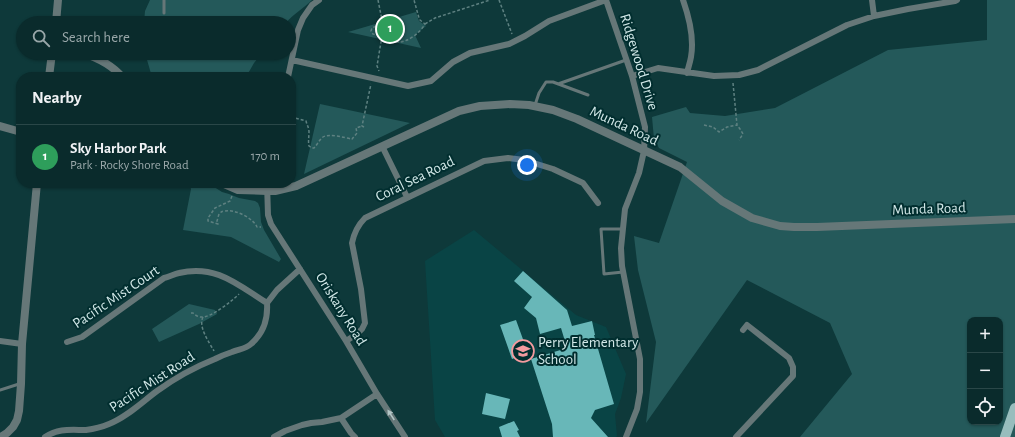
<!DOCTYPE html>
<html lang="en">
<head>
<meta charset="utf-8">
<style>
	:root { --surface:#0a2b2c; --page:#183738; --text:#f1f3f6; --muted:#99a7a9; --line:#2a4748; --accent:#db2777 }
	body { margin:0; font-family:"Alegreya Sans",sans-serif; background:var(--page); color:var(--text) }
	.controls { position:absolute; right:12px; bottom:12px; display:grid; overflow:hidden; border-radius:8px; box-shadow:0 1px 3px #0004 }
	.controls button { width:36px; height:36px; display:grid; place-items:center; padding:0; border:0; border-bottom:1px solid var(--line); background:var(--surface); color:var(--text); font:20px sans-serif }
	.you { position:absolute; left:527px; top:165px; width:14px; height:14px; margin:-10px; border:3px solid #fff; border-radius:50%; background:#1a73e8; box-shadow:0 0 0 6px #1a73e833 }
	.badge { display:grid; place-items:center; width:26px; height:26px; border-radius:50%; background:var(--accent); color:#fff; font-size:13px; font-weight:700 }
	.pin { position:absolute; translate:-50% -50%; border:2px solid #fff; box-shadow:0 1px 4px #0006 }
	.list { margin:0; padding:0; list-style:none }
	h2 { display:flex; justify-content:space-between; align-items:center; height:52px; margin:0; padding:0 16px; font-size:17px }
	h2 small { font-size:13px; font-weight:400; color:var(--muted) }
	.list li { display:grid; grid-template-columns:26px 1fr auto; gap:12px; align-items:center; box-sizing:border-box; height:64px; padding:0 16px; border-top:1px solid var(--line) }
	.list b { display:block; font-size:15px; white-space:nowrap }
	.list p { margin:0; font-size:13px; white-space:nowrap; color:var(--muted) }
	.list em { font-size:13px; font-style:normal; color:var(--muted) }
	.icon { flex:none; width:22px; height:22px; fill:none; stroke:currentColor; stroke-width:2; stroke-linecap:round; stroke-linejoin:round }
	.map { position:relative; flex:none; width:1015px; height:437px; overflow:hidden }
	.search { position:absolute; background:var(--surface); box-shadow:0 1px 3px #0004; left:16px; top:16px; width:280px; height:44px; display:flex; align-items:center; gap:10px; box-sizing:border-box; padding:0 14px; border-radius:22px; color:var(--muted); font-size:15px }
	.panel { position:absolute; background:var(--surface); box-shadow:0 1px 3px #0004; left:16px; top:72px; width:280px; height:116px; border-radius:16px }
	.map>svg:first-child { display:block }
	.built { fill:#094445 }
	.green { fill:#24595a; fill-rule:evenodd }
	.building { fill:#68b7b8 }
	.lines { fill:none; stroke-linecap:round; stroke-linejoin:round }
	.path { stroke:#5e8181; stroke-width:1.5; stroke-dasharray:3 2; stroke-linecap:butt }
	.service { stroke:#667778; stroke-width:3 }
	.minor { stroke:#667778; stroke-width:6 }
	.tertiary { stroke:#667778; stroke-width:8 }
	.primary { stroke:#98bdbd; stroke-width:10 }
	.oneway { fill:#b2c6c6 }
	.labels { text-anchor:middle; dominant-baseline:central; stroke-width:4; stroke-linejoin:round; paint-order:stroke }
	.street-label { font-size:15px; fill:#d2e8e8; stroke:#012e2f }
	.poi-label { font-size:15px; fill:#d2e8e8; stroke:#012e2f; text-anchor:start }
</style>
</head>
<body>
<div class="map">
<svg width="1015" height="437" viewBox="0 0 1015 437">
	<rect width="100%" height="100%" fill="#0e393a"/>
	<!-- built -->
	<path class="built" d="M474,230L576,315L606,327L626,374L621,398L615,414L617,436L616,437H445L435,420L425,261Z"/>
	<!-- green -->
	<path class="green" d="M150,0H312C304,8 293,14 286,23H144L145,11Z
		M987,0H1015V437H800L852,374L830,323L747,280L646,423L656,342L638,270L634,236L659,243L687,162L659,148L654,139L652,117L686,107L690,113L725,116L775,108L888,50L987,40ZM970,320H1000V422H970Z
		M416,12L419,21L426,26L415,35L421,48L348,32Z
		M145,53H262L254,63L246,77H152Z
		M320,104L410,123L304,174Z
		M189,183H208L222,192L229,194L239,198L255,201L258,203L260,208L261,222L264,230L281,259L279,262L231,237L183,230L191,189Z
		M189,304L215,310L217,314L199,324L159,342L152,329Z"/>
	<!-- building -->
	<path class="building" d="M523,271L567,310L572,326L592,321L595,335H594L614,404L595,410L591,418L608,437H553L552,424L531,359L567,348L561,328L540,334L536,318L524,308L532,297L514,281Z
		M516,320L528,353L512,359L500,325Z
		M486,393L510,399L505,419L482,414Z
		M514,421L519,430L517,431L520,437H502L499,427Z"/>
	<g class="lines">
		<!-- path -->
		<path class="path" d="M378,0L382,20L381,24L372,28L371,31L373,34L382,36L377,66L379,71
			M499,0L512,34
			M425,24L435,18L490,0
			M382,36C387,38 391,42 397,42C407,43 420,33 425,24L420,20L419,18L414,0
			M733,83L737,125L740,129L743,134L739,140
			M291,117L306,121C307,125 309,128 309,132C309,137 308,141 309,146L312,148H314C317,145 319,140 323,137C329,133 345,138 352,139L357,133L356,128L362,126
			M704,125L713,127L719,132L727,127L737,125
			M364,127L362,126L371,84
			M232,196L230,201L215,208L208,218V221L218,224L217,221L219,214C221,212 222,211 225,211C235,209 253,218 257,227H261
			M191,313H193C195,315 198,317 201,317C211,318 232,301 239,294
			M203,317C198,327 209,342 214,351"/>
		<!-- service -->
		<path class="service" d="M164,0V13
			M558,84L626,60
			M535,105L539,93L546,82H553L588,95
			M623,229H601L604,274L623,272
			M0,390L19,384"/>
		<!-- minor -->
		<path class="minor" d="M606,0L632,76L645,127L644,151L639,173L625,209L621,248L622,266L640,359V392L637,409L626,437
			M683,0C689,17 694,40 691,57C690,63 688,68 687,73
			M872,0L874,16
			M292,60L408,86L431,81L453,62L470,53L509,44L525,36L549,21L606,0
			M632,76L658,68L714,76L739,75L758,70L847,25L874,16L908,9L955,1L957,0
			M288,77L298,30L303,18L312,5L319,0
			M382,146L407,197
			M267,183L268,215L271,224L346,341L377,394L405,437
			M0,341L22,344
			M346,341L357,334L362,329L365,323L361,289L352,243C354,233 358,225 365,218L484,161L508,158L524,160L553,169L583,183L598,203
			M67,342L82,337L164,278C169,277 174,274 179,273C216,264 238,285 267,303
			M341,418L351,433L355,437
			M45,437C59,428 70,430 86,430C94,429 102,427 109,424C127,417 142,402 157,391C175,378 195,367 215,359C221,356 226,354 232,352C239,349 246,349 251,344C264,333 268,319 267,303L277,290L300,269
			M274,437L285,431L302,425L311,423L322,422L341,418L377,394
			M736,437L793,376V367L789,358L747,325L743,330"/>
		<!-- tertiary -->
		<path class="tertiary" d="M56,23L58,0
			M83,53C98,58 112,65 122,77
			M49,77L52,53
			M0,126L21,132
			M222,183L238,190L267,191H275L296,186L459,111L480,106L510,104L529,105L553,110L577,119L680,167L722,201L752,218L780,226L794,227H817L1015,219
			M1,437L7,433L13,427L17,420L19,411L21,384L22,344L37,183"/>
		<!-- primary -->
		<path class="primary" d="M1005,437L1015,408"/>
	</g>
	<!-- one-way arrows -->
	<defs><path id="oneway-solid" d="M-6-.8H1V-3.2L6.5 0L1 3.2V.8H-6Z"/></defs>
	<use class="oneway" href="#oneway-solid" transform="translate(391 415) rotate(-123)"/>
	<!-- icons -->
	<defs>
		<g id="school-ring" transform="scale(1.15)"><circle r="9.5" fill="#012e2f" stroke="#f49b9f" stroke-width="1.5"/><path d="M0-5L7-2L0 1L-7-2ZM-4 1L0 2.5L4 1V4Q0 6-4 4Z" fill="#f49b9f"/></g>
	</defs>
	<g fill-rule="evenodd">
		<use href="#school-ring" x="523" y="351"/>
	</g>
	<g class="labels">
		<!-- street labels -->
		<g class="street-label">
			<text transform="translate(639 62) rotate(73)">Ridgewood Drive</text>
			<text transform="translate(624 126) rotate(25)">Munda Road</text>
			<text transform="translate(415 179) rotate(-26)">Coral Sea Road</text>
			<text transform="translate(929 209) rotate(-2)">Munda Road</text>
			<text transform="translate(116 297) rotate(-34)">Pacific Mist Court</text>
			<text transform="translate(341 309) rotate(58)">Oriskany Road</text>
			<text transform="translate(152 382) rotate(-33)">Pacific Mist Road</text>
		</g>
		<!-- poi labels -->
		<g class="poi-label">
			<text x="538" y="342">Perry Elementary<tspan x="538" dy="17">School</tspan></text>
		</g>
	</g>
</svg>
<div class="controls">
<button>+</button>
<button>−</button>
<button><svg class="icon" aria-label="locate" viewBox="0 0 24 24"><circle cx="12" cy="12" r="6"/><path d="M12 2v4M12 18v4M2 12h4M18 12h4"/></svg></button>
</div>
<div class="you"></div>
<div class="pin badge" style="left:390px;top:29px;background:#2e9e5b">1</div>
<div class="search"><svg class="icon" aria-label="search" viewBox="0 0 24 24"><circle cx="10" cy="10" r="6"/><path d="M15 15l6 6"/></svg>Search here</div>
<section class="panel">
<h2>Nearby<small></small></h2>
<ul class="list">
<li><span class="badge" style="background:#2e9e5b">1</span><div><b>Sky Harbor Park</b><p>Park · Rocky Shore Road</p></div><em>170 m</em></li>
</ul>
</section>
</div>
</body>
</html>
